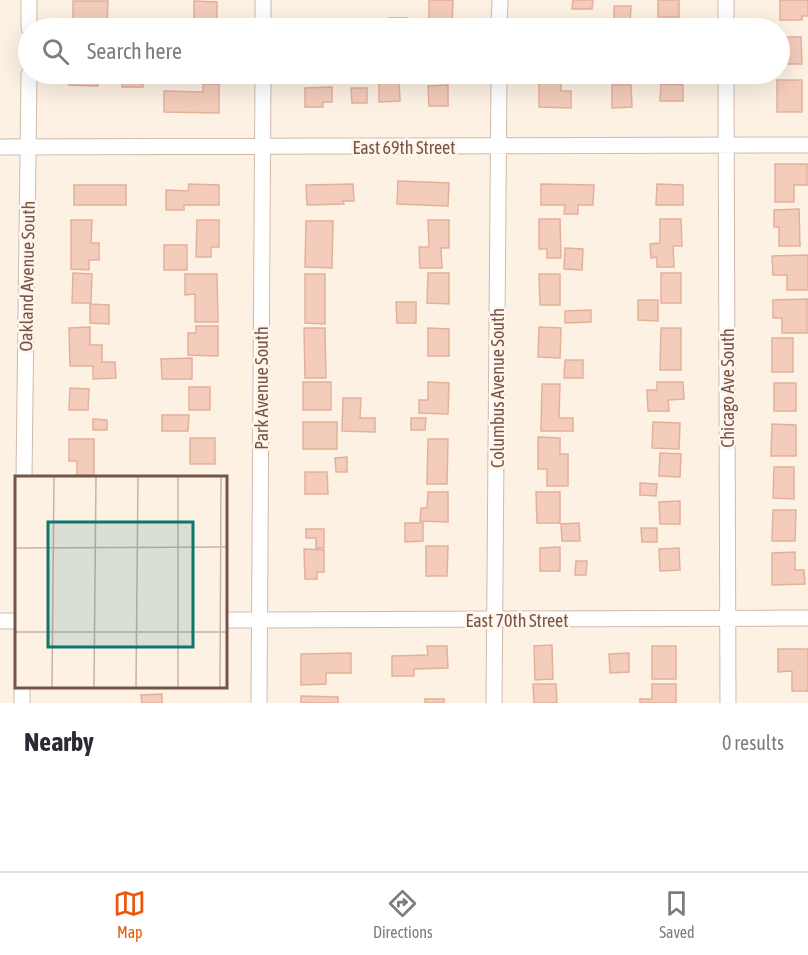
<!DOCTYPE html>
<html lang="en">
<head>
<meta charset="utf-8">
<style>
	:root { --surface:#fff; --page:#f7f7f7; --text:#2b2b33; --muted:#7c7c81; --line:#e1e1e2; --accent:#ea580c }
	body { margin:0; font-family:"Asap Condensed",sans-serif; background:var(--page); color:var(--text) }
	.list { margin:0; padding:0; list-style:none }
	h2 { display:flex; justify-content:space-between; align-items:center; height:78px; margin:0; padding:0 24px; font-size:26px }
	h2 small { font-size:20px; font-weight:400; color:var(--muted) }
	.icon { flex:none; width:33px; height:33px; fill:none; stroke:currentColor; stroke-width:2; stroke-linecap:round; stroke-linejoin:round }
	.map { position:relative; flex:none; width:808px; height:703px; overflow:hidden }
	.search { position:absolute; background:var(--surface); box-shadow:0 6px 24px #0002; left:18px; right:18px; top:18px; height:66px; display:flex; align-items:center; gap:15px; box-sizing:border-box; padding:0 21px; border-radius:33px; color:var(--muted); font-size:22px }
	.sheet { height:168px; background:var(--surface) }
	nav { display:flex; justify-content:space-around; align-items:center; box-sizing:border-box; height:84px; border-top:2px solid var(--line); background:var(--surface); font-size:16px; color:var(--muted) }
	nav a { display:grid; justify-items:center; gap:3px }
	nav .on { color:var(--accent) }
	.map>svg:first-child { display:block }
	.building { fill:#f3ccbb; stroke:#e5b09b; stroke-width:1.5 }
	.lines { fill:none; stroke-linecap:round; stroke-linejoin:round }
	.minor-casing { stroke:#d0b9ad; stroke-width:17 }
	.minor { stroke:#fff; stroke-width:15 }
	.labels { text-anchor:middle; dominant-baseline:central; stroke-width:5; stroke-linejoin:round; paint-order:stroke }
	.street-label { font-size:18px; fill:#765449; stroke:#fff5ea }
	.inset-road { fill:none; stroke:#c7b2a6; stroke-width:1.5 }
	.view { fill:#0f766e; fill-opacity:0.15; stroke:#0f766e; stroke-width:3 }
	.inset-edge { fill:none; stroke:#765449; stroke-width:3 }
</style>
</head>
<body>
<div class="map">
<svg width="808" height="703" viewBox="0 0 808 703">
	<rect width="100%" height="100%" fill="#fdf1e4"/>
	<!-- building -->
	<path class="building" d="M429,0H453L452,28H429Z
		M573,0H593L592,9H572Z
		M658,0H679V17H658Z
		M780,0H808V16H802V20H780Z
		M73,1H108L107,22H100V28H73Z
		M194,1L217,2V28H194Z
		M614,6H631L630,24H614Z
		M389,18H407V28H389Z
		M305,20H327V28H305Z
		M540,20H562V28H540Z
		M780,37H801L802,64H780Z
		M69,74H98V86L69,85Z
		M122,74H143V87H122Z
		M188,74H215L214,79H188Z
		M393,74H409V79H393Z
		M614,74H644L643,77L614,76Z
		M539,77H561V91H571V108L539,107Z
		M777,80H802V112H777Z
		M379,82H399L400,101L379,102Z
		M203,84H219V113L164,112V91L203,92Z
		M661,84L683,85V101H660Z
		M448,85V106H429L428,86Z
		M612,85H631L632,107L612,108Z
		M332,87V102H323V107H305V88Z
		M351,88H367V103H352Z
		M775,164H807V185H794V202H775Z
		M398,181L449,183L448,206L397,204Z
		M189,184L219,185V205H184V210H166V190L188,191Z
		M353,184L354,201H343L344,204L307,205L306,185Z
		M541,184L594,185L593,205H578V214H564L565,205H541Z
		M657,184L683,185V205H656Z
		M74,185H126V205H74Z
		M799,209L800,246H779V227H774V210Z
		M539,219H560L561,258H547V249H539Z
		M660,219H681L682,246H673L674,267H657V257L651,258L650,244L660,243Z
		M71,220H92L91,243H99V260H89V270L71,269Z
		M197,220H219V247H211V257H196Z
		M428,220H449V248H441L442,268H420L419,247H429Z
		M306,221H333L332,268L305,267Z
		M164,245H187V270H164Z
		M565,248L583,249L582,270L564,269Z
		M808,255V290H787V275H773L772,256Z
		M73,273L92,274L91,303H72Z
		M428,273H449V304L427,303Z
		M661,273H681V303H661Z
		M185,274H217L218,322H195V294L185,295Z
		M305,274H325V324L305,323Z
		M539,274H560V305H540Z
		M807,299V333H782V318H773V300Z
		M638,300H658V321L638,320Z
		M396,302H416V323H397Z
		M90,304L109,305V324L90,323Z
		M591,310V322L565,323V311Z
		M196,326H218V356L188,355V333H196Z
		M90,327V345H102V362H115L116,378L93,379V366H70L69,328Z
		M539,327L561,328L560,358L538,357Z
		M304,328H325L326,378H305Z
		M428,328L449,329V356H428Z
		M661,328H681V370H660Z
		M772,338H793V372H772Z
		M192,358V379H162L161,359Z
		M565,360H583V378H564Z
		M303,382H331V410H303Z
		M428,382L449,383L448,414L419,413V400H428Z
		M657,382H683L684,399L668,400L669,411H648L647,390H657Z
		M774,383H796V411H774Z
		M542,384H560L559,418H573V431H541Z
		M189,387H210V410H189Z
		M70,388L89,389L88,410H69Z
		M343,398H361L360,418H375V432L342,431Z
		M162,415H189L188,431H162Z
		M411,418H426L425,430H411Z
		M93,419L107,420V430H93Z
		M303,422H337V449H303Z
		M653,422L680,423L679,449L652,448Z
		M772,424L796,425V456H771Z
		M538,437L560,438V454H568V486H547V469H538Z
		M190,438H215V464H190Z
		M69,439H94V478H77V461H69Z
		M428,439H448L447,484H427Z
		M660,453L681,454L680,477L659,476Z
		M347,457V472H336L335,458Z
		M774,467H794V499L773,498Z
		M305,472H327L328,494H305Z
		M640,483L657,484L656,496L640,495Z
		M428,492H448V522L420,521L421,508H427Z
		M536,492H560V523H537Z
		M680,501V524H660L659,502Z
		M773,510H796L795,541H772Z
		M405,523H423V541L405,542Z
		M579,523L580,541H562L561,524Z
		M641,528H657V542H642Z
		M306,529H324V548H316V538H306Z
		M426,546H448L447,576H426Z
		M560,547V571H540V548Z
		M679,548L680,570L660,571L659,549Z
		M304,549L324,550V572H317V579H305Z
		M795,552V570H804L805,584L772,585V553Z
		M576,561H587L586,575H575Z
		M552,645L553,679L535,680L534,646Z
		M427,646H447L448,668L414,669V676H392V656L428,655Z
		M652,646H676V679H652Z
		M778,649H808V691H792V671L778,672Z
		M351,653V673H326V684L301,685V654Z
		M629,653V672L610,673L609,654Z
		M533,684H556L557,703H534Z
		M652,684H676V703H640V699H652Z
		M162,694V703H142L141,695Z
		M301,696L338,697V703H301Z
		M425,699H444V703H425Z"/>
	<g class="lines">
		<!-- minor casing -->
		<g class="minor-casing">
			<path id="minor" d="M726,0V28
				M29,28V0
				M263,28V0
				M499,28L500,0
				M726,74L728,703
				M0,147L808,145
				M24,478L29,74
				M225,620L808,618
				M0,621H16
				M22,703V686
				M259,703L263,74
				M494,703L499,74"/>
		</g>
		<!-- minor -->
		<use href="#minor" class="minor"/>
	</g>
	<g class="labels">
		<!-- street labels -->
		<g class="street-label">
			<text x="404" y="147">East 69th Street</text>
			<text transform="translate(27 276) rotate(-89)">Oakland Avenue South</text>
			<text transform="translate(261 388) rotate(-90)">Park Avenue South</text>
			<text transform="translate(497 388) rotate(-90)">Columbus Avenue South</text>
			<text transform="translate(727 388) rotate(-90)">Chicago Ave South</text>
			<text x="517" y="620">East 70th Street</text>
		</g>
	</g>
	<!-- overview -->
	<g transform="translate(15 476)">
		<rect width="212" height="212" fill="#fdf1e4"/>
		<path class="inset-road" d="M163,0V211M0,72L212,71M0,156H212M37,211L39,0M79,211L81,0M121,211L123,0M205,211L206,0"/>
		<path class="view" d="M33,46H178V171H33Z"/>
		<rect width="212" height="212" class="inset-edge"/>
	</g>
</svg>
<div class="search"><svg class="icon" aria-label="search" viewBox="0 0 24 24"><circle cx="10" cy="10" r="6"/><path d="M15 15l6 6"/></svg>Search here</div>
</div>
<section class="sheet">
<h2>Nearby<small>0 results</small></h2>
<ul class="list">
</ul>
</section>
<nav>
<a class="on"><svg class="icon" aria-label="map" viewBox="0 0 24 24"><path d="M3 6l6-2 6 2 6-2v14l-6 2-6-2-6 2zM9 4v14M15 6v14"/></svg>Map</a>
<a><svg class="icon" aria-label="directions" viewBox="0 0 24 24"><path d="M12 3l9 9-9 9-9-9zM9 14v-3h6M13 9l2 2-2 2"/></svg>Directions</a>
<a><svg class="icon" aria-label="saved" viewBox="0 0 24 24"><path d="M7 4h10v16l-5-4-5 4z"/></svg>Saved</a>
</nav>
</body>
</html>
